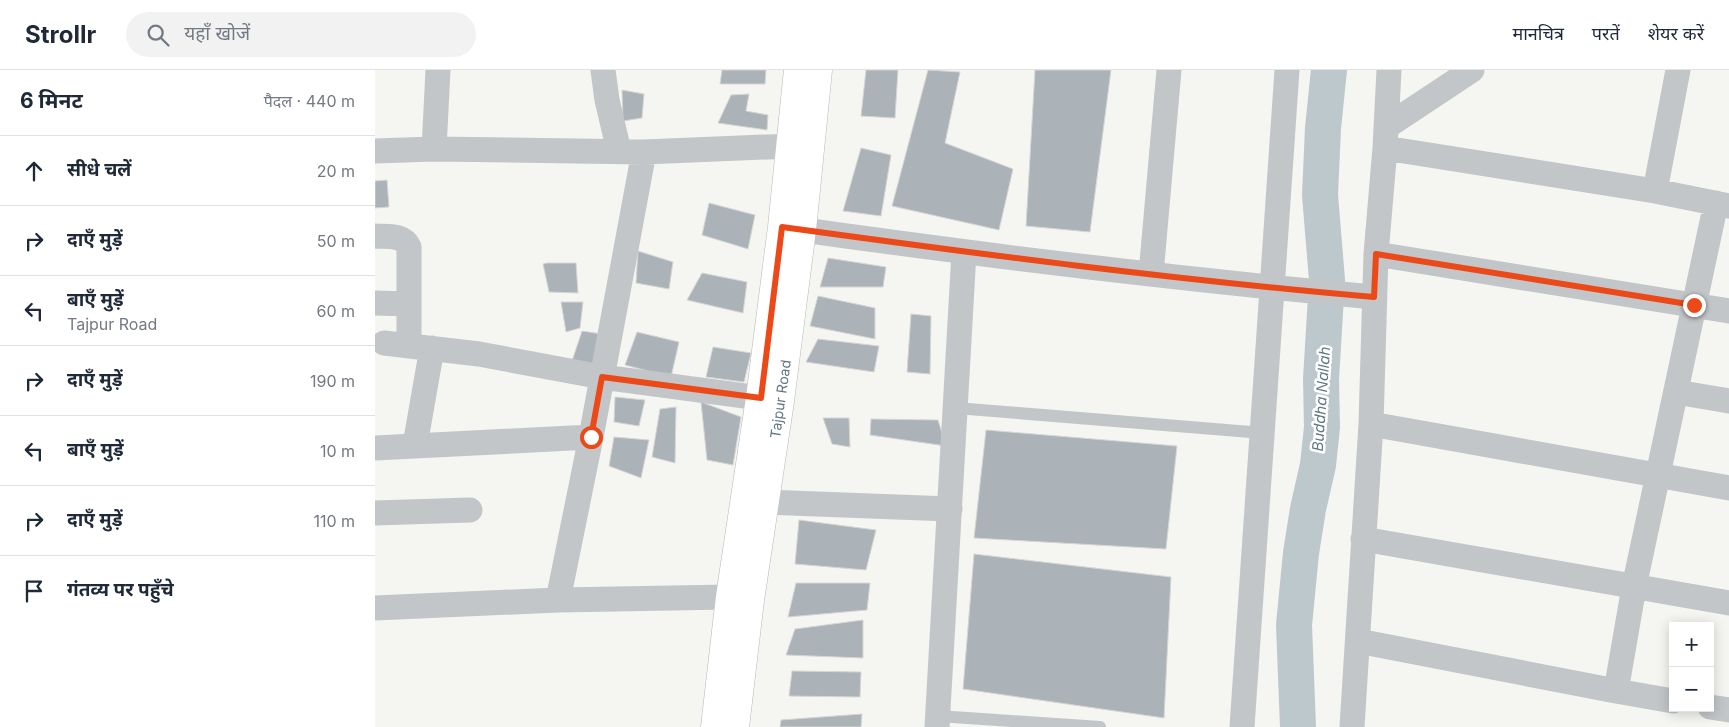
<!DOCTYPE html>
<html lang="hi">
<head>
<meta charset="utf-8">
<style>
	:root { --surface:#fff; --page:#f2f2f3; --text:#1f2937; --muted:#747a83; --line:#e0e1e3 }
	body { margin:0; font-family:Inter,"Noto Sans Devanagari",sans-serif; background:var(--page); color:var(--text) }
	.controls { position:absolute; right:15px; bottom:15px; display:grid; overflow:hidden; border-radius:0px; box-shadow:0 2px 12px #0003 }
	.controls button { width:45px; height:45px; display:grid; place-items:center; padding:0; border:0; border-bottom:1px solid var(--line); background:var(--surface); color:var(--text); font:25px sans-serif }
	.stop { position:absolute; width:15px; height:15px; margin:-11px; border:4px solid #ec4919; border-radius:50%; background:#fff }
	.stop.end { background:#ec4919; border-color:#fff; box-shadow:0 1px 5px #0008 }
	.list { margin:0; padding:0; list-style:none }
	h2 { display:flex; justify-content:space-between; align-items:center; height:65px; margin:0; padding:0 20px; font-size:21px }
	h2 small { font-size:16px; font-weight:400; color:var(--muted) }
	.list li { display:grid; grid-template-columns:32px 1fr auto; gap:15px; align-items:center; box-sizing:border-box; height:70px; padding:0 20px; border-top:1px solid var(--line) }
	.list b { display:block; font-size:19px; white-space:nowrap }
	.list p { margin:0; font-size:16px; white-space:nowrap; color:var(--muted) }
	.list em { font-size:16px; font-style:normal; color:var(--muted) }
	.icon { flex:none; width:28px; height:28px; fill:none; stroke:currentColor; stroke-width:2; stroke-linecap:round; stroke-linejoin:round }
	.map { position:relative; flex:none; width:1354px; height:657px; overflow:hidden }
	header { display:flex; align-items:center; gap:30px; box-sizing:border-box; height:70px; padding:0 25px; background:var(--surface); border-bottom:1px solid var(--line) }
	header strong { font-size:24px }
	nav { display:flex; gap:28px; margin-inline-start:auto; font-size:18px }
	.search { width:350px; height:45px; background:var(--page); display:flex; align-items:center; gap:12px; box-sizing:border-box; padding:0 18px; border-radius:28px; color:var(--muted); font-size:19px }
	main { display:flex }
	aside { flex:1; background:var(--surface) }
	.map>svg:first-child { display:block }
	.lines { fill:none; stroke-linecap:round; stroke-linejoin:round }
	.river { stroke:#bdc8cd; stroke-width:36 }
	.building { fill:#abb3b8; stroke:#d6d6d3 }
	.secondary-casing { stroke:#b4babe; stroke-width:29 }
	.lane { stroke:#c2c6c9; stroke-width:12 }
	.street { stroke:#c2c6c9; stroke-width:25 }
	.secondary { stroke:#fff; stroke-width:28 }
	.route { stroke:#ec4919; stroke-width:6 }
	.labels { text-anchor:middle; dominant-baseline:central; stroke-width:5; stroke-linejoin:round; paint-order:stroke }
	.street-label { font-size:14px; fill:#627583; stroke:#fff }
	.water-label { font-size:15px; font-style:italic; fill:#5e7781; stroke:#fff }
</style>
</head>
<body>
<header>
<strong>Strollr</strong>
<div class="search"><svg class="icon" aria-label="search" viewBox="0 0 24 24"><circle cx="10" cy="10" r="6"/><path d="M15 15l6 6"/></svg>यहाँ खोजें</div>
<nav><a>मानचित्र</a><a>परतें</a><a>शेयर करें</a></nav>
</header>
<main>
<aside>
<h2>6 मिनट<small>पैदल · 440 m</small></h2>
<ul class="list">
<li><svg class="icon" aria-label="ahead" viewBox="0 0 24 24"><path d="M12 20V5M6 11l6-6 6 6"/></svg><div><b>सीधे चलें</b></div><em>20 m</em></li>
<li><svg class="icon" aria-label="right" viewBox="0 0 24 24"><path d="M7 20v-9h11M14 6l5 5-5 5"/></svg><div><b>दाएँ मुड़ें</b></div><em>50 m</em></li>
<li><svg class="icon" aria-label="left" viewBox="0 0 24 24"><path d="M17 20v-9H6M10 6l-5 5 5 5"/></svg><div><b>बाएँ मुड़ें</b><p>Tajpur Road</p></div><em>60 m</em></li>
<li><svg class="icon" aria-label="right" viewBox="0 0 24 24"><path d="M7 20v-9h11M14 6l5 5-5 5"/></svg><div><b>दाएँ मुड़ें</b></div><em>190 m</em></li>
<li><svg class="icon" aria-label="left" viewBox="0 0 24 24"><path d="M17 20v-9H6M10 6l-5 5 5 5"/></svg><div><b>बाएँ मुड़ें</b></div><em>10 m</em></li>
<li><svg class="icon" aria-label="right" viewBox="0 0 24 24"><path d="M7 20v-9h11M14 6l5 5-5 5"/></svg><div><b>दाएँ मुड़ें</b></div><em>110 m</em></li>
<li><svg class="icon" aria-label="arrive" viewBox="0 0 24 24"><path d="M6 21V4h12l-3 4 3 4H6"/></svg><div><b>गंतव्य पर पहुँचे</b></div></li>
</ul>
</aside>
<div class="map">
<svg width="1354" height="657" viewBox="0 0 1354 657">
	<rect width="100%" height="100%" fill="#f5f5f1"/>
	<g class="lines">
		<!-- river -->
		<path class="river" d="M923,657L919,555L926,483L933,439L943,395L947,357L946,309L952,210L945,125L948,58L954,0"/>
	</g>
	<!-- building -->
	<path class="building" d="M347,0H391L390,14H345Z
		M491,0H523L520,48L486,46Z
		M553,0L585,2L570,73L638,99L624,160L517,136Z
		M660,0H736L715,162L651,156Z
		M247,20L269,24L267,48L248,51Z
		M374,24L371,41L393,45L392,60L343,53L356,25Z
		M486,78L516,85L506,146L468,141Z
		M12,110L14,137L0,138V111Z
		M334,133L380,145L373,179L327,165Z
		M263,181L298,192L294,219L261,213Z
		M453,188L511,197L508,217H445Z
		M172,193H201L203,223L174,222L168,194Z
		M327,203L372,212L368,243L312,230Z
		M443,226L500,238V269L435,256Z
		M186,232H208L205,258L191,262Z
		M536,244L556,246L555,304L532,302Z
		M207,261L227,264L220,294L197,291Z
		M262,262L304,272L296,307L250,295Z
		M443,269L504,276L499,302L431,292Z
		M338,277L376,283L369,312L331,307Z
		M240,327L270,330L264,356L239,352Z
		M326,332L366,347L358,395L332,390Z
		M301,337L300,393L277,387L285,339Z
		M448,348H474L475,377L457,374Z
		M496,349L563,350L571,376L495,365Z
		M611,360L802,376L791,479L599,468Z
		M239,367L274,370L266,408L234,396Z
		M424,450L501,460L491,500L420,494Z
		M599,484L796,507L789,648L588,619Z
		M421,513H495L492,540L413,547Z
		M488,550V588L411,585L420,559Z
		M417,601L486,602L485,627L414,626Z
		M487,644L486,657H405L406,650Z"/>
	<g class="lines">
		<!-- secondary casing -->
		<g class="secondary-casing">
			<path id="secondary" d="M340,657L355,527L385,328L407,157L423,0
				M360,657L375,530L405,331L427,159L443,0"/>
		</g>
		<!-- lane -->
		<path class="lane" d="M581,338L888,363
			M563,646L725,657"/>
		<!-- street -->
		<path class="street" d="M228,0L232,30L244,81
			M1011,57L1097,0
			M1010,78L1280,121L1354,136
			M59,79L63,0
			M0,81L59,79L269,82L416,76
			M1280,121L1303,0
			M407,157C604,185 801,209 999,227
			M0,166C12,167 28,164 34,177V276
			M1001,184L1354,241
			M776,204L794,0
			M0,233L34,234
			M9,273L104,284L227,307L385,328
			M1301,322L1354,331
			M996,354L1354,418
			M40,375L57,278
			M0,378L216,367
			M389,432L575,439
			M0,443L95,440
			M988,469L1354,533
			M183,530L216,367L269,82
			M0,538L183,530L355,527
			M983,571L1241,621
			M1298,631L1241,621L1259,517L1341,133
			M1335,637L1354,640
			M562,657L589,182
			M867,657L912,0
			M977,657L996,354L1001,184L1010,78L1014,0"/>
		<!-- secondary -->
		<use href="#secondary" class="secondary"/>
	</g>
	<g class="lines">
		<!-- route -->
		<path class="route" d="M216,367L227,307L386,328L407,157C604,184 801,210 999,227L1001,184L1319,235"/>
	</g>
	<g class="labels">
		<!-- street labels -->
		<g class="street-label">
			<text transform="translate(405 329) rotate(-82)">Tajpur Road</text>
		</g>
		<!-- water labels -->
		<g class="water-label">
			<text transform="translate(946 329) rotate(-86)">Buddha Nallah</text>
		</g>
	</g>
</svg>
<div class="controls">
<button>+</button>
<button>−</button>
</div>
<div class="stop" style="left:216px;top:367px"></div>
<div class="stop end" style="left:1319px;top:235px"></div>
</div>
</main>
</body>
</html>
